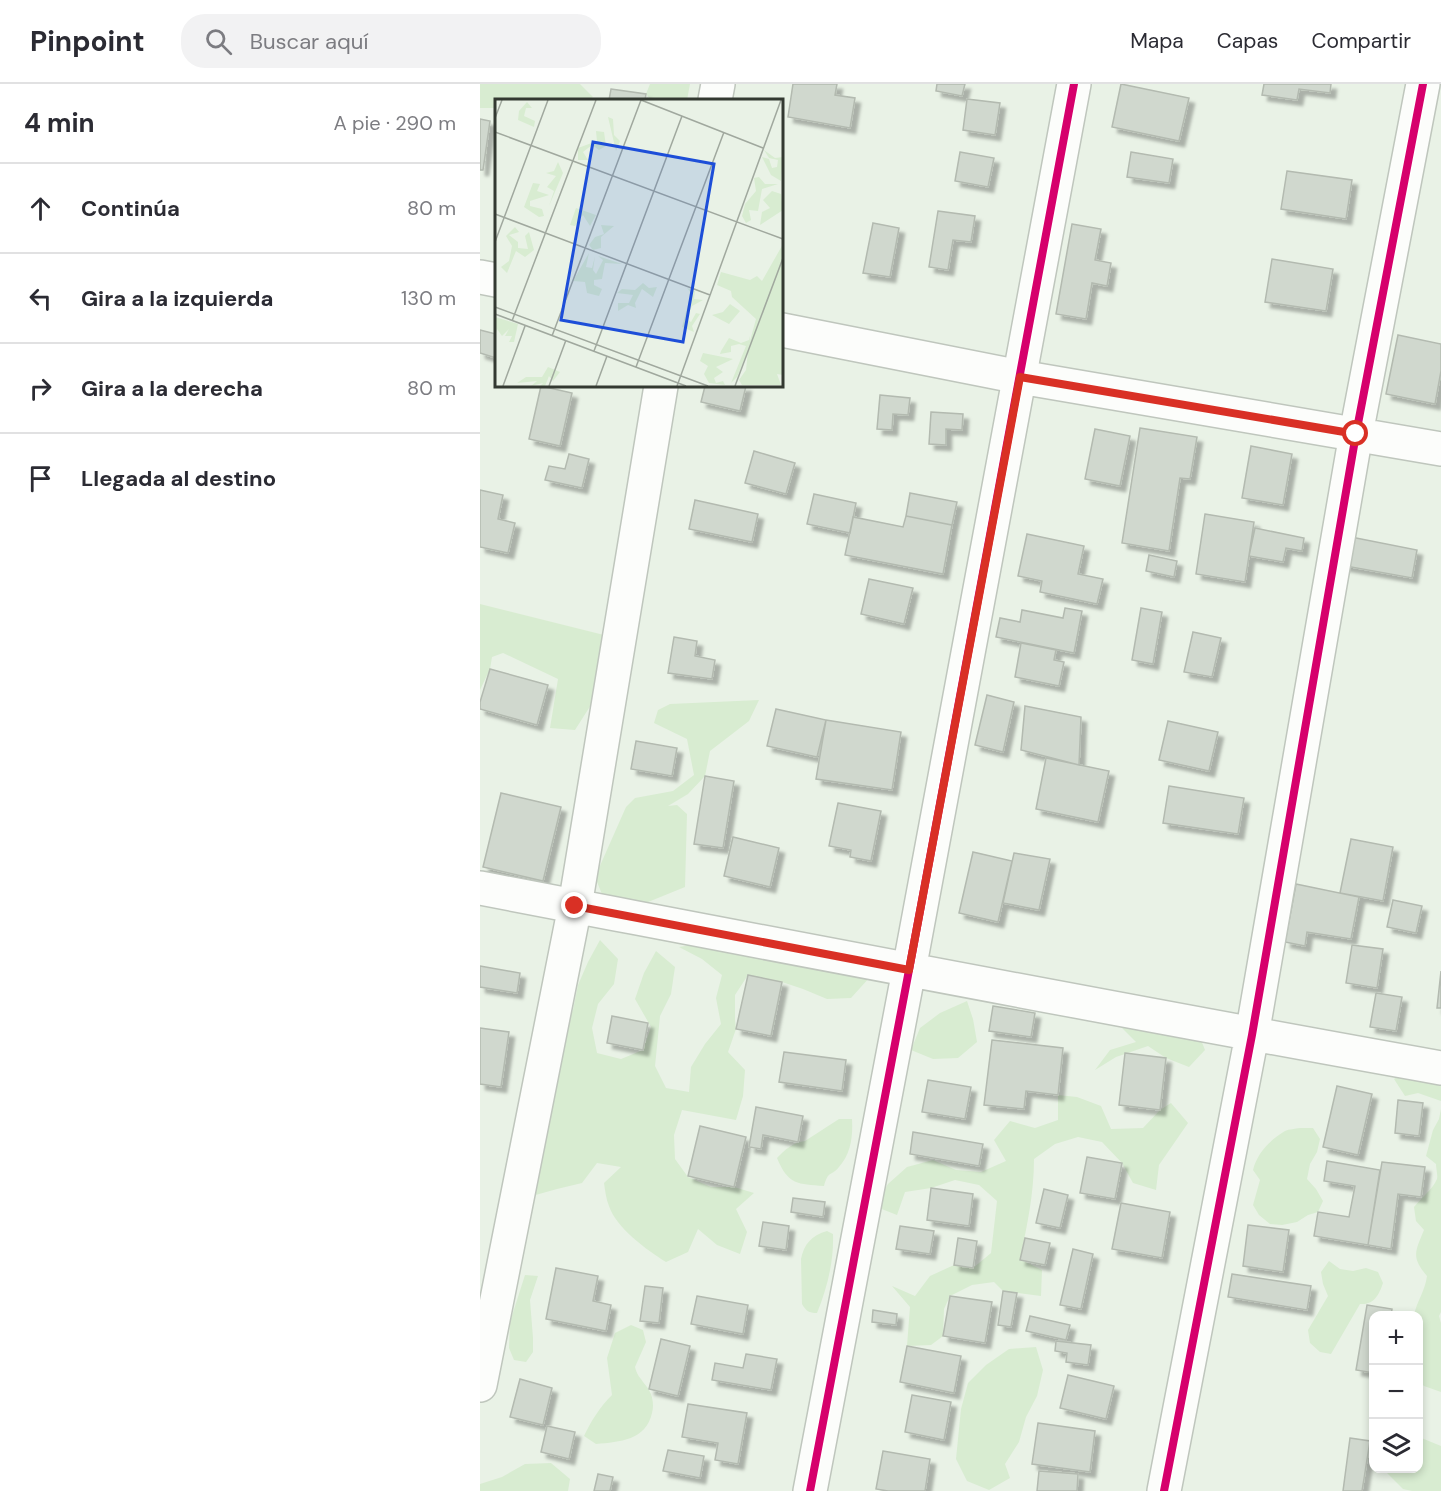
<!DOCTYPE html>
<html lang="es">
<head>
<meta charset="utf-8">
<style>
	:root { --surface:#fff; --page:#f2f2f3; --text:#2b2b33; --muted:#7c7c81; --line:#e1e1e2 }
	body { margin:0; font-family:"DM Sans",sans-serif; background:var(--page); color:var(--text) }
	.controls { position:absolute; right:18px; bottom:18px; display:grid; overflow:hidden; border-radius:12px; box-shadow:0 3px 9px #0003 }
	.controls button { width:54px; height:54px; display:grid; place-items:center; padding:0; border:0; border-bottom:2px solid var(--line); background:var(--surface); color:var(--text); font:30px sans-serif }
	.stop { position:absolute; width:18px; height:18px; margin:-14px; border:4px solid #d93025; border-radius:50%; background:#fff }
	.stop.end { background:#d93025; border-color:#fff; box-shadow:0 2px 6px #0008 }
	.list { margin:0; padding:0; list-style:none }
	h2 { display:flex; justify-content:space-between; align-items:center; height:78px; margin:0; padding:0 24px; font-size:26px }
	h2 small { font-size:20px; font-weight:400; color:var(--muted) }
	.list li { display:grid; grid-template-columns:39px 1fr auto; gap:18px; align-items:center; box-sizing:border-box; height:90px; padding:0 24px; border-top:2px solid var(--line) }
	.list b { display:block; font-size:22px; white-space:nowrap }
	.list em { font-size:20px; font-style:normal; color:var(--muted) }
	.icon { flex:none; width:33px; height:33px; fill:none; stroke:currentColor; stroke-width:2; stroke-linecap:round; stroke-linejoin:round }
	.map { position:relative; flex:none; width:961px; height:1407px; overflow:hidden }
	header { display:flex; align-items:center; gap:36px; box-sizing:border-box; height:84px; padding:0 30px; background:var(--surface); border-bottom:2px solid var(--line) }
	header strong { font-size:28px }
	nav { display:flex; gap:33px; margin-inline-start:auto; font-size:21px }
	.search { width:420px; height:54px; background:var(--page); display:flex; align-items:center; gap:15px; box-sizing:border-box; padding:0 21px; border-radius:24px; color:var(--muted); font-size:22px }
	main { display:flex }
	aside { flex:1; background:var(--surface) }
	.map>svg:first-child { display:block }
	.green { fill:#d8ecd1 }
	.building { fill:#d0d8ce; stroke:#b3bab0; stroke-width:1.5; filter:url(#shadow) }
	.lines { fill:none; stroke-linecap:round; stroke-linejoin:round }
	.minor-casing { stroke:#bfc6bd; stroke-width:36 }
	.minor { stroke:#fcfdfb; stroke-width:33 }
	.cycleway-casing { stroke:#fff; stroke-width:11 }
	.cycleway { stroke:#d6006c; stroke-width:8 }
	.route { stroke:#d93025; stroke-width:8 }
	.inset-road { fill:none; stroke:#a0a89e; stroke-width:1.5 }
	.view { fill:#1d4ed8; fill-opacity:0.15; stroke:#1d4ed8; stroke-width:3 }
	.inset-edge { fill:none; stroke:#333931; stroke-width:3 }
</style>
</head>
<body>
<header>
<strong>Pinpoint</strong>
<div class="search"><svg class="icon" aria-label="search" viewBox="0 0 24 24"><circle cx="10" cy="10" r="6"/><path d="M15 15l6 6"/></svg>Buscar aquí</div>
<nav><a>Mapa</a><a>Capas</a><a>Compartir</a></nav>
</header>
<main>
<aside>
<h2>4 min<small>A pie · 290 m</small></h2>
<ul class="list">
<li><svg class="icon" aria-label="ahead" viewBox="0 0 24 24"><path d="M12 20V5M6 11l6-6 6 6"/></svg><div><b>Continúa</b></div><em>80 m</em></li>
<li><svg class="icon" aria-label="left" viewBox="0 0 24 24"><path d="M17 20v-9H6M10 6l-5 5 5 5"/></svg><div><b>Gira a la izquierda</b></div><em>130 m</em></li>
<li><svg class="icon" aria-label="right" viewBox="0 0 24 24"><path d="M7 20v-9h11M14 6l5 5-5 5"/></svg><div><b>Gira a la derecha</b></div><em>80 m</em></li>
<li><svg class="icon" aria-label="arrive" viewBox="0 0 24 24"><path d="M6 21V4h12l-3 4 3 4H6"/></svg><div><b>Llegada al destino</b></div></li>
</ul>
</aside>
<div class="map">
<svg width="961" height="1407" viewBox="0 0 961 1407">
	<defs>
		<filter id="shadow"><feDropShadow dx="5.5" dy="5.5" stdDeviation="1.5" flood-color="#0004"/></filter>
	</defs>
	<rect width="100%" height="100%" fill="#e9f2e6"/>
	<!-- green -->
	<path class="green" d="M0,0H100L113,13L107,16H16V24H0Z
		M170,0H210L207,16H171L166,10Z
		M0,520L124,551L116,613L95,646L70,644L78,595L23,569L12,573L10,585L0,606Z
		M279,616L269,637L230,667L225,692L208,710L188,722L197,721L207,730L205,803L146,827L124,815L115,793L146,723L155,714L193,707L214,691L207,655L174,639L178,626L190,620Z
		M120,856L138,875L134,900L118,920L112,944L117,969L141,975L163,966L171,943L155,915L164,889L176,867L195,883L191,910L180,932L175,982L186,1004L209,1008L211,983L225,960L241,940L236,914L242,891L222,875L199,863L223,859L390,893L371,914L347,915L323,905L302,898L277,895L268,891L255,911V936L256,945L248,968L265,986L263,1012L256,1036L202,1026L194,1051L195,1075L208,1093L231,1103H254L274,1109L256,1125L267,1148L260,1170L237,1161L218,1145L208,1168L186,1178C167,1166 136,1144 129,1122C126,1115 125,1106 124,1099L141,1083L117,1079L102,1099L77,1105L52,1112L81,950L93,926L98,901L108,878Z
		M487,917L493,935L497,958L478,974L453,975L431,966L440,944L460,929Z
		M640,942L719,951L725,966L709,983L686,974L668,962L636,973L615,986L630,966L656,958Z
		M924,987L961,988V1017L938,1009L925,1012L914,995Z
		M578,1011L597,1013L621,1022L631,1045L663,1044L680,1026L691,1019L708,1039L679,1081L676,1106L653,1099L642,1079L622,1058L598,1053L575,1060L554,1075C554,1110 547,1142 540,1175L562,1186L561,1212L523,1207L514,1198L492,1201L470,1212L464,1225L463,1252L451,1261L427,1262L430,1223L412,1202L435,1212L450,1192L474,1181L493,1184L511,1169L517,1117L499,1101L475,1096L451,1104L425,1108L417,1131L394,1122L408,1100L427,1083L453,1076L476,1086L501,1088L526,1077L514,1056L530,1037L555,1044L578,1036Z
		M961,1025V1228L959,1232L961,1239V1308L944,1302L939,1297L938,1232L934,1231C937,1217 945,1207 947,1192C931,1173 935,1168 944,1146L936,1137L934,1123C940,1115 953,1105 957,1095C958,1091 956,1085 956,1080L946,1072L953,1046L959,1035Z
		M359,1035H372C373,1052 371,1070 359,1083C351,1093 349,1085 344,1102C318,1100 308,1101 297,1074C305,1066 313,1058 325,1057Z
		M820,1044H833L840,1055L837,1068L830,1080L827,1095L836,1105L843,1117L838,1128L828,1131L817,1138L802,1141L790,1140L779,1131L773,1121L780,1096L773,1086C777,1069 790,1056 805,1047C809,1045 815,1045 820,1044Z
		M347,1147L353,1150C354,1177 347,1205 337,1229C329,1229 326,1227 322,1220L321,1175C324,1160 332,1151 347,1147Z
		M849,1177L860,1185L873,1187L886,1184L898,1188L903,1199C899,1211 894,1221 880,1220L851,1270L840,1268L830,1259L828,1246L848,1212L843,1200L841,1188Z
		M45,1191L58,1192L50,1216L53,1254V1268L46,1278L34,1276L29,1264L30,1238Z
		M151,1241L163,1246L166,1258L155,1283C156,1287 158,1292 161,1295C163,1299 167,1302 169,1306C173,1313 174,1322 172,1329C166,1356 140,1358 116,1360L104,1352C111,1337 120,1323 132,1311L127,1274L135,1249Z
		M556,1263L563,1286L557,1312L546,1333L539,1358L525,1380L530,1394L509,1406L487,1397L476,1375L481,1325L488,1299L506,1281L529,1265Z
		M939,1353L961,1362V1407H932L923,1405L904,1386V1384H938Z
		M71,1379L90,1395L88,1407H0V1400L22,1393L45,1380Z"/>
	<!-- building -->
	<path class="building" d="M313,0H357L355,11L375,14L370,44L308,33Z
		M457,0H485L482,12L456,7Z
		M641,0L709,14L699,57L632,43Z
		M784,0H851L850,9L819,5L817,16L782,11Z
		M131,5L166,10L165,16H129Z
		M487,15L520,19L515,51L483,46Z
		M0,35L10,37L3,86H0Z
		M480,68L514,74L508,103L475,97Z
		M651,68L693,75L689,99L647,93Z
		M807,87L872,96L866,135L801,125Z
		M458,127L495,132L491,158L473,156L468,186L449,183Z
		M393,139L419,144L410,193L383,189Z
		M592,140L621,145L615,176L631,179L627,202L612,199L606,235L576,230Z
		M792,175L853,185L846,227L785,218Z
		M0,246L16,250V274L0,269Z
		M918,251L961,260V287L955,320L906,310Z
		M61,302L92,309L80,362L49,355Z
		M225,302H266L260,327L221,318Z
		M400,311L430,314L428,331L413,330L412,346L397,345Z
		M451,328L483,330L482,346L466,345V361L449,360Z
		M660,344L717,353L710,395L700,394L689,467L642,459Z
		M615,345L650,352L640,402L605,395Z
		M771,362L812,370L803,421L762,414Z
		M274,367L315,379L306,410L265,399Z
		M89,370L109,375L102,404L65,396L69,382L85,385Z
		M0,406L23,411L18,435L35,439L28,469L0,463Z
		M430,409L477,418L472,441L426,432Z
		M334,410L376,419L370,449L327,440Z
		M215,416L278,430L272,458L209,445Z
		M725,430L774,438L765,498L716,490Z
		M426,432L472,441L463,490L365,471L373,433L423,443Z
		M775,444L824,454L822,467L806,464L803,478L769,472Z
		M547,450L604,462L598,490L623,495L617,520L560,508L562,497L538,492Z
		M866,452L937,466L932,494L860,481Z
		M669,471L697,477L694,493L666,487Z
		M389,495L433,504L424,540L381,530Z
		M585,524L602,527L594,569L516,553L520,534L540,538L542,526L583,534Z
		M661,524L682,528L673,580L652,576Z
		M713,548L741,554L732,593L704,588Z
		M194,553L217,557L215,572L235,576L232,595L188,589Z
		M541,559L576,566L574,576L584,578L579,602L535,593Z
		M10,585L68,601L57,641L0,625V618Z
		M507,611L534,618L523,668L495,661Z
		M545,622L601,633L599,681L541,666Z
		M296,625L346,636L337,673L287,662Z
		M346,636L421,648L412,706L336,695Z
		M688,637L738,648L729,687L679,676Z
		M156,657L197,664L192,692L151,685Z
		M566,674L629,687L618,738L556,725Z
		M225,692L254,697L243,764L214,760Z
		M689,702L764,714L758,750L683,739Z
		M21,709L81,723L63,797L3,783Z
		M358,719L401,727L391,777L370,773L371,766L349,762Z
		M253,753L299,764L290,803L244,792Z
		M871,755L913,763L903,817L860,809Z
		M493,768L532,777L518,838L479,829Z
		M534,769L570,775L559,826L523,819Z
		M816,800L879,813L871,855L827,848L825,862L805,858Z
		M913,816L942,822L936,849L907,843Z
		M872,861L903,865L897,904L866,899Z
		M0,882L40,889L37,909L0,903Z
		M961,887V924H957Z
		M268,891L302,898L291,952L256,945Z
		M896,909L922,913L916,947L890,943Z
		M513,922L555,929L551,953L509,947Z
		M132,932L168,939L163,966L127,959Z
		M0,944L29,948L21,1003L0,1000Z
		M512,956L583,964L578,1011L546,1007L544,1025L504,1021Z
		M304,968L366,976L362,1007L299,998Z
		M645,969L686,974L680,1026L639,1021Z
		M448,996L491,1003L485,1035L442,1028Z
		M857,1002L892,1010L878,1071L843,1063Z
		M918,1016L943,1019L939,1052L915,1049Z
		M276,1023L323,1032L318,1058L283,1051L281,1065L269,1063Z
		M220,1042L266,1053L254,1103L208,1092Z
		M433,1048L503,1060L499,1082L430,1070Z
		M607,1073L642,1079L635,1115L600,1109Z
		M847,1077L900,1086L888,1161L834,1152L838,1128L869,1133L875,1102L844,1097Z
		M902,1078L945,1083L941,1113L918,1110L911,1165L888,1161Z
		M451,1104L493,1110L489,1142L447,1136Z
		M564,1105L588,1111L580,1144L556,1139Z
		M313,1114L345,1118L343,1133L311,1128Z
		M641,1119L690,1128L682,1174L632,1165Z
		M283,1138L309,1142L306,1166L279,1162Z
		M768,1141L809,1146L803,1188L763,1182Z
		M420,1142L454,1147L450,1170L416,1165Z
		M478,1154L497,1157L493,1184L474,1181Z
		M545,1154L570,1159L565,1181L540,1176Z
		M593,1165L613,1170L601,1225L580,1221Z
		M76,1184L118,1192L113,1217L131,1221L126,1247L66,1235Z
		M752,1190L831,1202L827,1226L748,1213Z
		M165,1202L183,1204L179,1239L160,1237Z
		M523,1207L537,1209L531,1243L518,1241Z
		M217,1212L268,1221L263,1250L211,1240Z
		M470,1212L512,1218L505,1259L463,1252Z
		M887,1221L912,1225L911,1232H894V1289L876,1286Z
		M393,1226L417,1230L416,1241L392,1238Z
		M550,1232L590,1241L586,1256L546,1247Z
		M181,1255L210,1262L198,1312L169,1305Z
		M576,1257L611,1261L608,1281L586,1278L587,1269L575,1267Z
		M427,1262L481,1272L474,1309L420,1298Z
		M266,1270L297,1275L291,1306L232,1296L235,1279L263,1284Z
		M588,1291L634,1302L626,1335L580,1324Z
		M40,1295L72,1304L63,1341L30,1333Z
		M432,1311L471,1318L464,1356L425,1348Z
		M208,1320L267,1329L258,1380L235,1376L238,1359L202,1353Z
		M558,1339L615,1347L610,1388L552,1380Z
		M67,1342L95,1348L89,1375L61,1368Z
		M870,1354L890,1357L882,1407H863Z
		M188,1366L224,1372L220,1394L183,1387Z
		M403,1367L450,1375L445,1407H408L396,1405Z
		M559,1387L598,1390L597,1407H557Z
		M118,1390L133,1393L130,1407H114Z"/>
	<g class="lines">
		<!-- minor casing -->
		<g class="minor-casing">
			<path id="minor" d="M235,16L238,0
				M0,193L16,196
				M302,246L540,293L961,365
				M0,804C320,865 640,927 961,984
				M0,1301L95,822L181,302
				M330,1407L429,886L594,0
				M684,1407L772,951L876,350L943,0"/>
		</g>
		<!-- minor -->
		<use href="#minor" class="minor"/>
		<!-- cycleway casing -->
		<g class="cycleway-casing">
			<path id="cycleway" d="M330,1407L429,886L594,0
				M684,1407L772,951L876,350L943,0"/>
		</g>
		<!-- cycleway -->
		<use href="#cycleway" class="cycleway"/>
	</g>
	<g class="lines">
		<!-- route -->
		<path class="route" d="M95,822L429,886L540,293L876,350"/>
	</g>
	<!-- overview -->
	<g transform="translate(15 15)">
		<rect width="288" height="288" fill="#e9f2e6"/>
		<path d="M32,3L37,9H31L29,17L40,22L39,28L23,21L24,12ZM113,18L118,20L119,36L125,42L121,52ZM101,32L109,33L111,47L104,51L97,46L88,53L93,61H83V49L102,42ZM269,51L280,59L288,58L286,82L276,76L267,58L274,60L277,69L282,68L283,61L274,59ZM63,63L68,74L54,107L59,92L52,88L61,77L51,74L59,72ZM264,78L270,85H283L267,90L263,112L254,111L256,121L251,124L247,117L250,105L261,92L259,79ZM38,84L45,85L42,92L54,96L35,102V107L47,110L49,117L44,118L29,108ZM277,92L286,95L288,111L265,126L267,113L275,109L268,101ZM81,109L101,116L95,127L88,116L80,127L75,126ZM106,126L119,127L106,138V149L98,151L94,146L100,138L109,135ZM20,128L24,133L14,136L23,143V149L33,150L30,137L34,133L39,151L30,158L21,152L12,174L6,168L14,162L17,147L11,137ZM288,145V276L282,275L286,286H247L244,281L251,271L253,252L242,278L236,284L251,247L244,245L236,247V253L225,255L226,252L234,239L246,244L254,241V237L255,242L261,220L237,198L236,192L222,186L226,173L255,181L262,177L267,182ZM94,154L91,168L97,169L100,157L98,171L101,175L108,161L103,157L127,165L110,164L107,180L99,181V186L107,190L104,197L92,194L90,183L78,182ZM148,184L154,189L162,188L158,198L147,190L140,204L141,209L133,206L123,212V204H134L138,196L122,194L127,190L140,191ZM192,189L200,192L199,200L208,201L197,207L191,220L196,223L201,214L205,215L197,227L199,233L187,228L196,194ZM235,205L245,212L234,225L217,216L228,213ZM0,218L23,225L19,243H14L17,237H10L14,230L7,237L2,230L0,237ZM208,254L238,260L221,268L228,273L219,279L221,284L228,282L230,286L214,284L209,275L213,267L205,262ZM53,268L65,273L58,282L54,277L50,287H45L48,284L36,287L42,282L22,284L31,278H47Z" fill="#d8ecd1"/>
		<path class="inset-road" d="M146,1L268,49M0,19L7,1M0,33L288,140M0,115L215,196M0,143L53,1M0,208L213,287M0,215L191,287M17,222L101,1M57,237L146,1M99,252L187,17M141,268L229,33M8,287L30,227M54,287L71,241M101,287L112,257M182,287L286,1M240,287L288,159"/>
		<path class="view" d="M98,43L219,65L188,243L66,221Z"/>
		<rect width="288" height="288" class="inset-edge"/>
	</g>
</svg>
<div class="controls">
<button>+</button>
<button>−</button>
<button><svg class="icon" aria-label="layers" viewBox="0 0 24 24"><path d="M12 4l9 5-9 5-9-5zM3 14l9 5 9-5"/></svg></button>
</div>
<div class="stop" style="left:876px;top:350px"></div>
<div class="stop end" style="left:95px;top:822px"></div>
</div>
</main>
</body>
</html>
